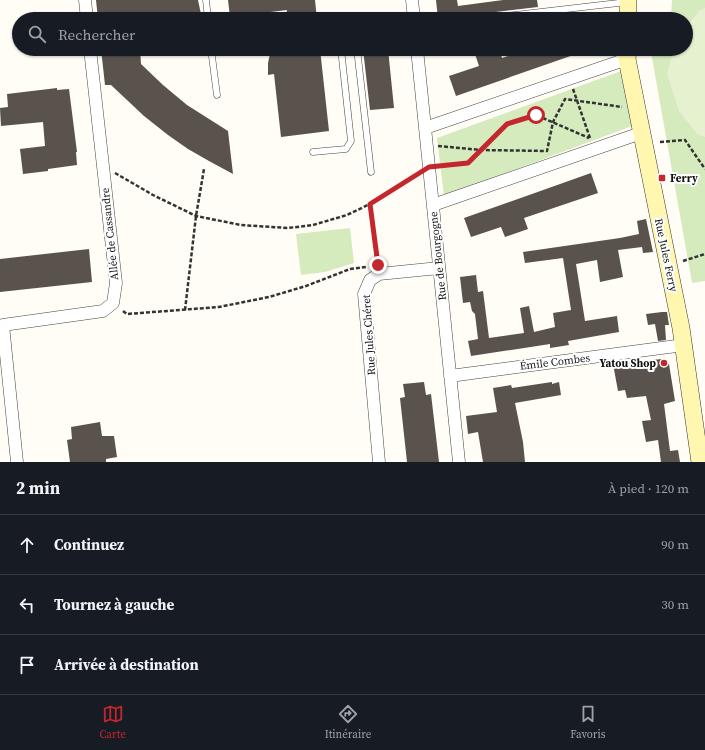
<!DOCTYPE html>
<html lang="fr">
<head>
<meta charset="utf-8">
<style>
	:root { --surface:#171b24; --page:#242831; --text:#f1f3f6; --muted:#9ea1a6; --line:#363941; --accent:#c4262e }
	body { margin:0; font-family:"Source Serif 4",serif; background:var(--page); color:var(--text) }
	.stop { position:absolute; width:12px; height:12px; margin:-9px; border:3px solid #c4262e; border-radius:50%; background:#fff }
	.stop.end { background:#c4262e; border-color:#fff; box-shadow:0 1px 4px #0008 }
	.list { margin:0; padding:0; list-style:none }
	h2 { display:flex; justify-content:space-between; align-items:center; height:52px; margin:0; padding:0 16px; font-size:17px }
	h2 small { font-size:13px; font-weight:400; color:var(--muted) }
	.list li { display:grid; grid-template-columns:26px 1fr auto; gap:12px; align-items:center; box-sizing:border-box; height:60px; padding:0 16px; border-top:1px solid var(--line) }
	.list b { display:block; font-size:15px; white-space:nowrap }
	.list em { font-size:13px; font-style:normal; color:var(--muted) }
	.icon { flex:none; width:22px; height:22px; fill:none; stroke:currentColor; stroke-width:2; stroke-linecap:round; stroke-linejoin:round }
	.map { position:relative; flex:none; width:705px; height:462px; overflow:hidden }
	.search { position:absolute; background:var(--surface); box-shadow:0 1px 3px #0004; left:12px; right:12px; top:12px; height:44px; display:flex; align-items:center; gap:10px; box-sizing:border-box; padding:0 14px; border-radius:22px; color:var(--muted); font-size:15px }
	.sheet { height:232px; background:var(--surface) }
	nav { display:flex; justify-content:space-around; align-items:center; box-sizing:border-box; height:56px; border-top:1px solid var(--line); background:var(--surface); font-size:11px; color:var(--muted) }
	nav a { display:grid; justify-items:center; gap:2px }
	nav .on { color:var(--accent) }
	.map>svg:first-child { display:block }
	.green { fill:#d5ebbd }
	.pitch { fill:#e6f2cf }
	.building { fill:#5a524d }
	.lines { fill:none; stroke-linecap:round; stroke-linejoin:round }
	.lane-casing { stroke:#444; stroke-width:7 }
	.street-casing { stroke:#444; stroke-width:13 }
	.secondary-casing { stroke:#333; stroke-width:18 }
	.path { stroke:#333; stroke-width:2.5; stroke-dasharray:4 2; stroke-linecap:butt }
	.lane { stroke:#fff; stroke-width:6 }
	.street { stroke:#fff; stroke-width:12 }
	.secondary { stroke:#fff6b0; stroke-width:17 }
	.route { stroke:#c4262e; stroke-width:5 }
	.poi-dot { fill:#c4262e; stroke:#fff; stroke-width:1.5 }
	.labels { text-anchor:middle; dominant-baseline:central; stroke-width:4; stroke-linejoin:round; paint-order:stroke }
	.poi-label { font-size:11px; font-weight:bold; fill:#111; stroke:#fff; text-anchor:start }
	.street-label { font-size:11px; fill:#111; stroke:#fff }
</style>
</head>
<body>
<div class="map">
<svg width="705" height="462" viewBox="0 0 705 462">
	<rect width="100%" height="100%" fill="#fffdf5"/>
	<!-- green -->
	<path class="green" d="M672,0H705V281L692,283L651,52L670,53V49H686V19H671Z
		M621,71L632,126L444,196L437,138Z
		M350,228L354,263L325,272L301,275L296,234Z"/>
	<!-- pitch -->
	<path class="pitch" d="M705,8V137L697,134L679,111L667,74L674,49H686V27L700,10Z"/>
	<!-- building -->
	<path class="building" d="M96,0H198L202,19H98Z
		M228,0H315L317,19H285L287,10L230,17Z
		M436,0H457L458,6L503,0H537L538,7L438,19Z
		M101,49H140L141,64L163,85L187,105L228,131L233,174L209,161L188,149L168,135L144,116L111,85H105Z
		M271,49H320L329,131L281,137L274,74L268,75V63Z
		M363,49H388L394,108L370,110Z
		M490,49H499L502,58L528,49H585V51L456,96L449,76L479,66L475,54Z
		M57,88V90L69,89L77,152H76L77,165L48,169V171L23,174L20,149L45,146L43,122L1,126L0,108L8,107L7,94Z
		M591,173L598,193L524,218L528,229L505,237L501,227L471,237L464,218Z
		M646,219L653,252L643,253L642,247L618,250L623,277L600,282L597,260L576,264L585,321L617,316L619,332L568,341L569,345L550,348V344L471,356L468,341L478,339L475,314L472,311L470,302L463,303L460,277L476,275L478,292L483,291L489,338L524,333L520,308L529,306L534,332L555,327L553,313L571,310L563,258L525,263L523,252L620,238L639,234L637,221Z
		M89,249L92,282L0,292V259Z
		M662,312H667L669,325H665L666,340L658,341L655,324L648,325L646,314Z
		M662,359L669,364L675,401L664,404L670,451L678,450L680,462H661L658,440L646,442L642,421L651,420L646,396L627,398L625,390L618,391L613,364Z
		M424,382L426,395L431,394L439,462H407L400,398L405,397L403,384Z
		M552,382V384L559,382L561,395L515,403L523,442L525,462H483L478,432L468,434L466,416L497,412L493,388L511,385L512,388Z
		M100,422L102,436H114L117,457L106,459V462H70L67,440L72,439L71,427Z"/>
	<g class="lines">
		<!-- lane casing -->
		<g class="lane-casing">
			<path id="lane" d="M206,0L208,19
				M479,19L627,2
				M211,49L217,95
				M357,49L371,172
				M313,152L346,149L351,141L341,49"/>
		</g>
		<!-- street casing -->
		<g class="street-casing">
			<path id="street" d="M85,0L87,19
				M412,0L414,19
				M417,49L459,462
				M425,128L627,59
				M433,205L641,133
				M450,376L684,345
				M17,462L3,325L103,311L113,303L116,283L90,49
				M379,462L364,294L370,280L379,274L439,268"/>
		</g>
		<!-- secondary casing -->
		<g class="secondary-casing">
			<path id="secondary" d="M628,19V0
				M628,49L627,59L637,109L681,328L700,462"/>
		</g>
		<!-- path -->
		<path class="path" d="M573,89L590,138
			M660,142L685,140L705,169
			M438,146L481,150L547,151L553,122L565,99L622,107
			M441,166L468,163L507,124L536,115L589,138
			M115,173L153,195L196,216L241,225L288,228L313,225L347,215L370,204L418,174
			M370,204L377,263
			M683,261L705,254
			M185,310L196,216L204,169
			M123,311L127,314L219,307L269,297L306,286L350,269L366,267"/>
		<!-- lane -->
		<use href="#lane" class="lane"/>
		<!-- street -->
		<use href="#street" class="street"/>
		<!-- secondary -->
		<use href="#secondary" class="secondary"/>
	</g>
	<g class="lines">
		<!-- route -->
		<path class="route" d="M378,265L370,204L429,167L468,163L507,124L536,115"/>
	</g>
	<!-- markers -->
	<g class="poi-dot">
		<rect x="658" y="174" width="8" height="8" rx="2"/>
		<circle cx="664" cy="363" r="4"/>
	</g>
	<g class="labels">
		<!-- poi labels -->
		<g class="poi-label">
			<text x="670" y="178">Ferry</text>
			<text x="656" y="363" text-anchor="end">Yatou Shop</text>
		</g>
		<!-- street labels -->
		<g class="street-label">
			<text transform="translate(110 234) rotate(-96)">Allée de Cassandre</text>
			<text transform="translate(666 255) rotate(78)">Rue Jules Ferry</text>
			<text transform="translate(438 256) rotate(-96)">Rue de Bourgogne</text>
			<text transform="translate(369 335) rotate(-94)">Rue Jules Chéret</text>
			<text transform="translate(555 362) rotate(-7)">Émile Combes</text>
		</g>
	</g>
</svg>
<div class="stop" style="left:536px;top:115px"></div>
<div class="stop end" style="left:378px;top:265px"></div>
<div class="search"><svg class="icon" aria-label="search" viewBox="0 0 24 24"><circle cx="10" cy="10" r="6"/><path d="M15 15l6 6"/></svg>Rechercher</div>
</div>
<section class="sheet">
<h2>2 min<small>À pied · 120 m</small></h2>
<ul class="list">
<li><svg class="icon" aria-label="ahead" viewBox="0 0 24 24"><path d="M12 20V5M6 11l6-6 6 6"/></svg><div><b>Continuez</b></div><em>90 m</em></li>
<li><svg class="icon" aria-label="left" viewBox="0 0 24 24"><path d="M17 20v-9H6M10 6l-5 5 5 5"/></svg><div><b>Tournez à gauche</b></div><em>30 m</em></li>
<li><svg class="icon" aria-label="arrive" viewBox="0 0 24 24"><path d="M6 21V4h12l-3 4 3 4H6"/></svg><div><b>Arrivée à destination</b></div></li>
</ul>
</section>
<nav>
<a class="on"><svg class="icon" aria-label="map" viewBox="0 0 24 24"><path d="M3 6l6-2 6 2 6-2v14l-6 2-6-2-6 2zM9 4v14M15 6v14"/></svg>Carte</a>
<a><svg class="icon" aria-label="directions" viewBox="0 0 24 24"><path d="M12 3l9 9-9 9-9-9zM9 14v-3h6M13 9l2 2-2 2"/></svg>Itinéraire</a>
<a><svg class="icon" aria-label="saved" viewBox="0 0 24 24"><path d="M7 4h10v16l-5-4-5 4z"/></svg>Favoris</a>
</nav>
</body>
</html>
